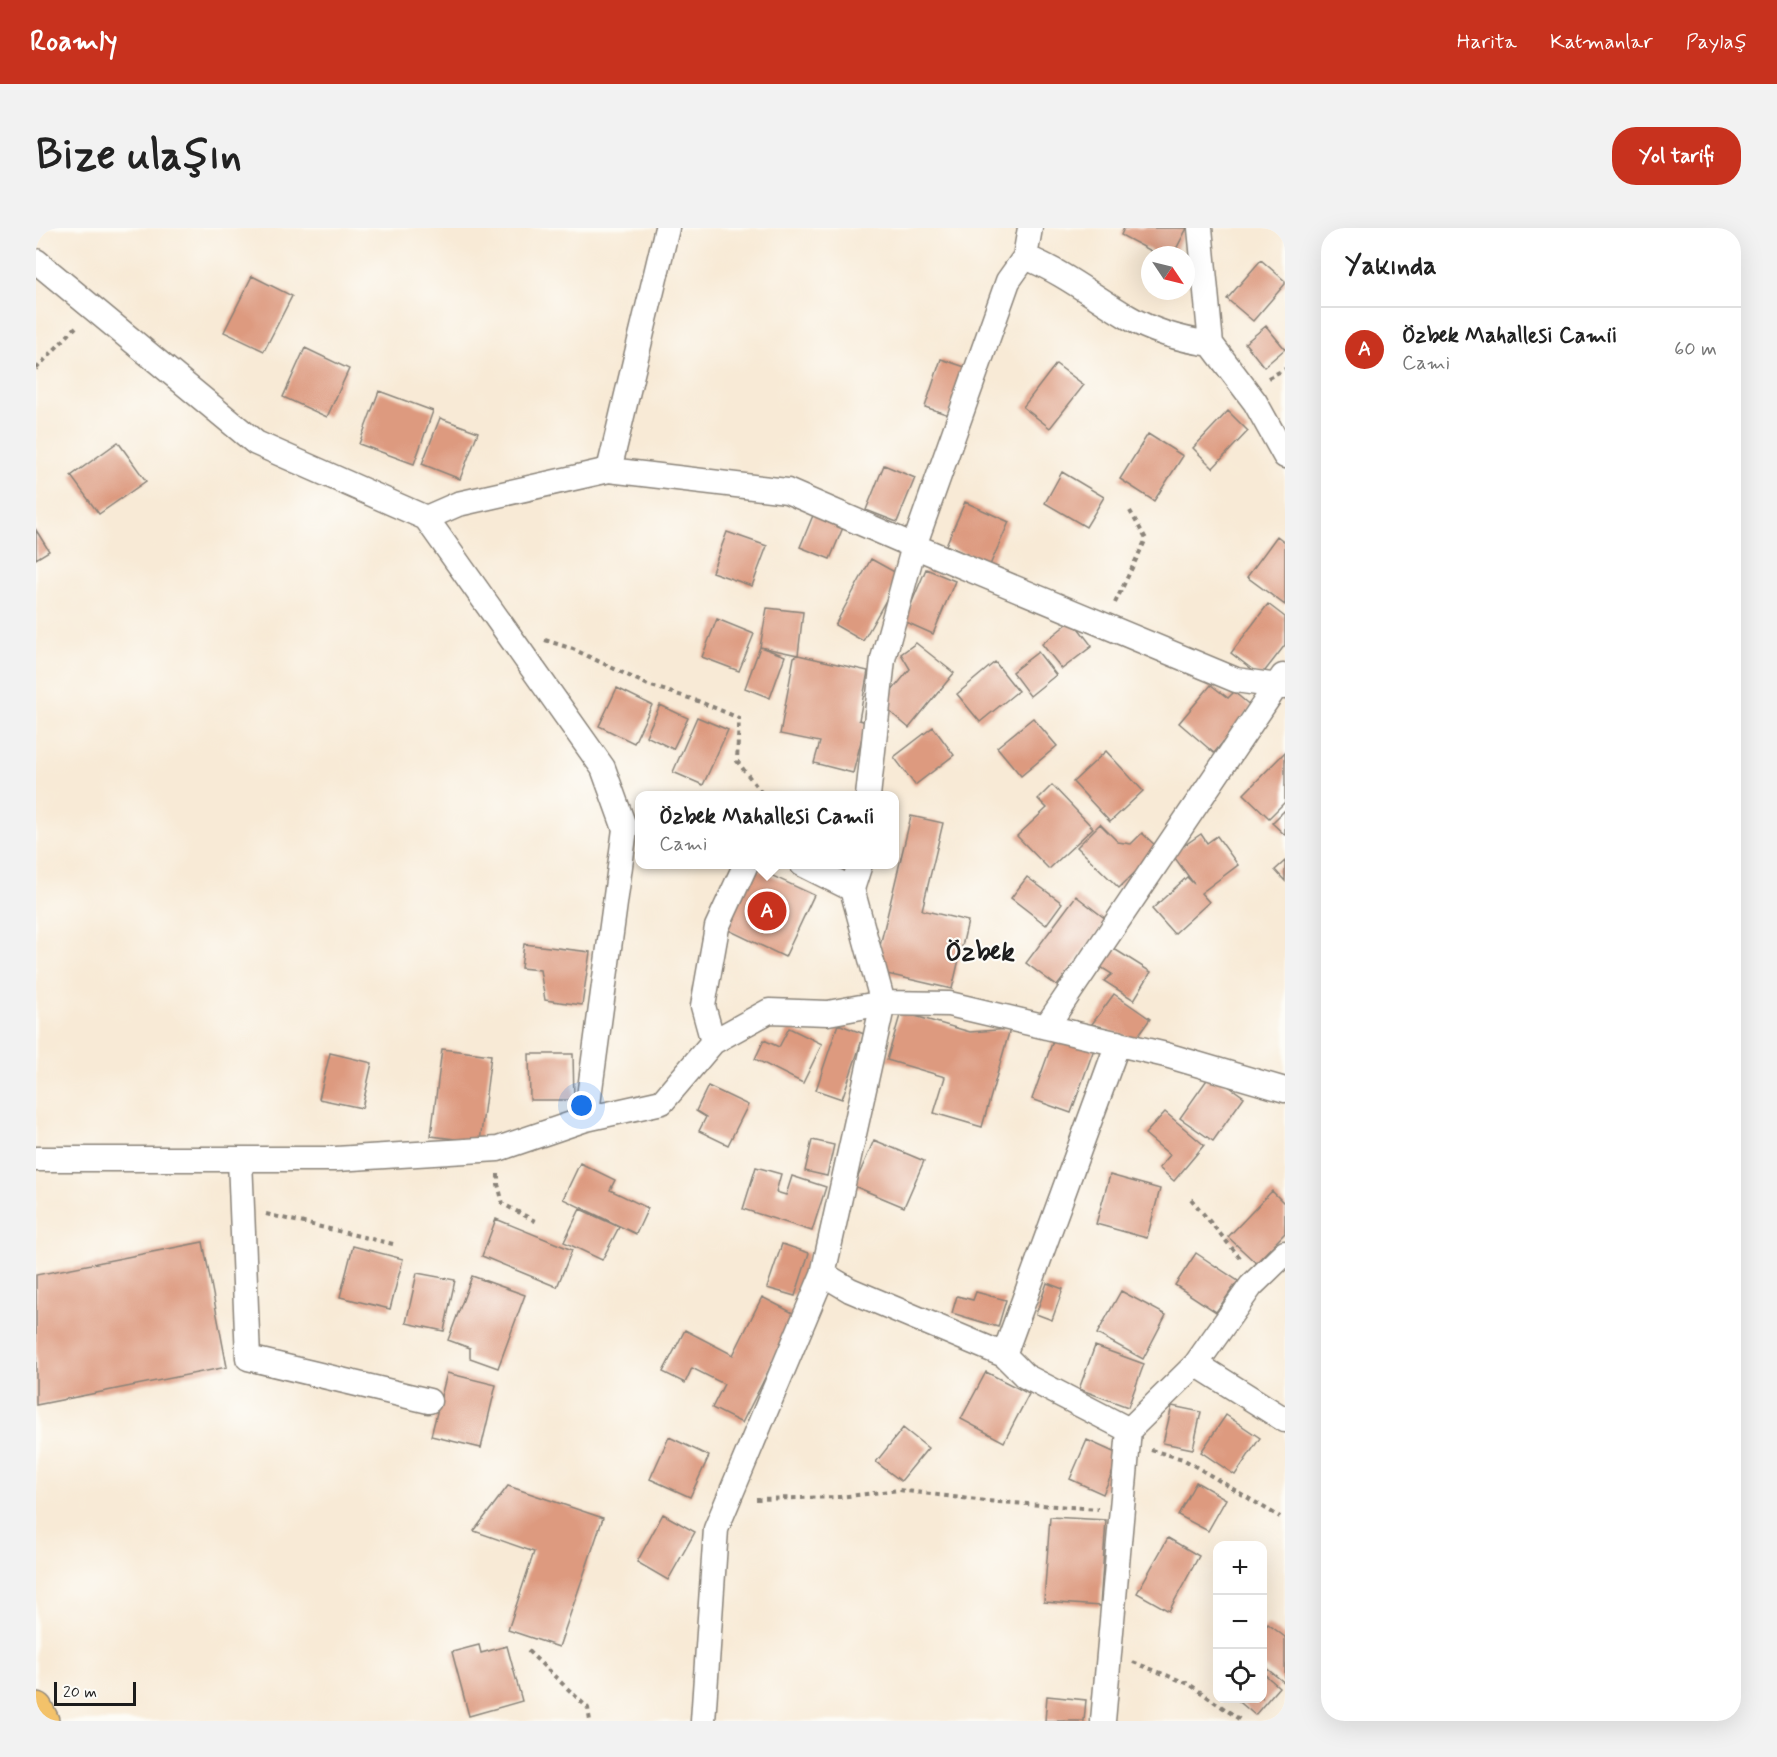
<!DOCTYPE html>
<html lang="tr">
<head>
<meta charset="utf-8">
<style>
	:root { --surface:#fff; --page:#f2f2f2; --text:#222; --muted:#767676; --line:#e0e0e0; --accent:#c8321e }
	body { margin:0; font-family:Mynerve,sans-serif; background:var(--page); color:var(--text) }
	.controls { position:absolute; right:18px; bottom:18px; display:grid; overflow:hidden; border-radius:12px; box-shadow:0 6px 24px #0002 }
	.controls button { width:54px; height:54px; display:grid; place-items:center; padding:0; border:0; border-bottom:2px solid var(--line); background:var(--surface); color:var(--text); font:30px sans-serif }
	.compass { position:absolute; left:1105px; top:18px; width:54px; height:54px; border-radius:50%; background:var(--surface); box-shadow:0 6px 24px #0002; rotate:125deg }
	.scale { position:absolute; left:18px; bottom:15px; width:82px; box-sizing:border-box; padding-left:6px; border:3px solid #1c1c1c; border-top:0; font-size:16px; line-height:21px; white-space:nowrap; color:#1c1c1c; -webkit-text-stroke:4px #fdfcf7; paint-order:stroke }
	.you { position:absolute; left:546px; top:878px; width:21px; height:21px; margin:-15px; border:4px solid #fff; border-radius:50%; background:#1a73e8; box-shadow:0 0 0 9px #1a73e833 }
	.badge { display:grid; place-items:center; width:39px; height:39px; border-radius:50%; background:var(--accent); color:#fff; font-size:20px; font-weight:700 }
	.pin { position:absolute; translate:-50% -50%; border:3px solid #fff; box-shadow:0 2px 6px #0006 }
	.popup { position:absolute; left:599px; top:563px; width:264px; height:78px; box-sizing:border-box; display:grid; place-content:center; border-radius:12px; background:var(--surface); filter:drop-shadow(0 2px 4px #0005); font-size:20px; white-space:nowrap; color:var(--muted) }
	.popup b { font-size:22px; color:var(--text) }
	.popup::after { content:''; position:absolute; left:50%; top:100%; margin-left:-12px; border:12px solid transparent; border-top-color:var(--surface) }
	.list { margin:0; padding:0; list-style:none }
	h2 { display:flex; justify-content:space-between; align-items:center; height:78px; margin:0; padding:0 24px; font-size:26px }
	h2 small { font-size:20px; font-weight:400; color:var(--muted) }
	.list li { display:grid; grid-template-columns:39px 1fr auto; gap:18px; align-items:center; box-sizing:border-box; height:84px; padding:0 24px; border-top:2px solid var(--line) }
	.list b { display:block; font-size:22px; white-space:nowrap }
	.list p { margin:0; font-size:20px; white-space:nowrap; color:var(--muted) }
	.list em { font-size:20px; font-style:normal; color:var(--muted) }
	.icon { flex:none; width:33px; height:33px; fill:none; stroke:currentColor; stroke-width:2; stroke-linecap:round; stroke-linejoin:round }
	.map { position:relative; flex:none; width:1249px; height:1493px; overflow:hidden; border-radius:24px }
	header { display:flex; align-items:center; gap:36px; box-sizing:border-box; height:84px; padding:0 30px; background:var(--accent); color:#fff }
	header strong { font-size:28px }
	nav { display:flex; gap:33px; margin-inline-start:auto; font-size:21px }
	.intro { display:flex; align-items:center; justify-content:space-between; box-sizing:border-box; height:144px; padding:0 36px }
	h1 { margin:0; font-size:42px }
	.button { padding:15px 27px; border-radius:24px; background:var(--accent); color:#fff; font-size:21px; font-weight:700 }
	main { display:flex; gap:36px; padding:0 36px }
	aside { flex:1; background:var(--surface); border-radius:24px; box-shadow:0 6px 24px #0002 }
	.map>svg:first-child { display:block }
	.building { fill:#dd9a7f }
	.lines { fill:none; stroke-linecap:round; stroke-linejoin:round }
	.minor-casing { stroke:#8a8379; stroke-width:27 }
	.trunk-casing { stroke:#8a8379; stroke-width:36 }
	.path { stroke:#8a8379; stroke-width:4; stroke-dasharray:4.5 4.5; stroke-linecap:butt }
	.minor { stroke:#fff; stroke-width:24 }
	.trunk { stroke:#f3c26a; stroke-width:33 }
	.labels { text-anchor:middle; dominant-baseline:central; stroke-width:4.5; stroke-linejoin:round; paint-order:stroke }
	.quarter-label { font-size:27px; font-weight:bold; fill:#1c1c1c; stroke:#fdfcf7 }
</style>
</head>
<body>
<header>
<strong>Roamly</strong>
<nav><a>Harita</a><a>Katmanlar</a><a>Paylaş</a></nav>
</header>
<div class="intro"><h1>Bize ulaşın</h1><a class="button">Yol tarifi</a></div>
<main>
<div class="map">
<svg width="1249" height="1493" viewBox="0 0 1249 1493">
	<rect width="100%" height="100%" fill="#fdfcf7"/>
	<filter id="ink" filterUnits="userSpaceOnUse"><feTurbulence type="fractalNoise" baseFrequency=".0167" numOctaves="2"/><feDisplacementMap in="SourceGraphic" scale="12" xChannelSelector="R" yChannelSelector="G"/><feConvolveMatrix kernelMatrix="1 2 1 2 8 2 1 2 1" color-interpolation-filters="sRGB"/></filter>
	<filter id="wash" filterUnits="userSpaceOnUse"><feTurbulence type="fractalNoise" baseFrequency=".008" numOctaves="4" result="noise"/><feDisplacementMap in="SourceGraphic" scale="24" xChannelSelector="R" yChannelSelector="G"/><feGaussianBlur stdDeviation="1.35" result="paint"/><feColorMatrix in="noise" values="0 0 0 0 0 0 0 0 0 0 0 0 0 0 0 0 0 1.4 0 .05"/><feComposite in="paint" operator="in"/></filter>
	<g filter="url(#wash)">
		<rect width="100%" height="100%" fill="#f8ead6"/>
		<g id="blocks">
			<!-- building -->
			<path class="building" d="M1088,0H1151L1137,27H1123L1085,7Z
				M1225,32L1249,53V56L1217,93L1191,71Z
				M216,48L256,68L228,123L188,104Z
				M1230,98L1249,121L1228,139L1209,115Z
				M269,120L313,141L291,189L247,169Z
				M905,131L929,139L913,187L889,179Z
				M1020,136L1048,157L1014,200L987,179Z
				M343,163L397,183L378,236L323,216Z
				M1192,183L1212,203L1177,240L1157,220Z
				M404,190L442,204L424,251L386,236Z
				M1112,206L1147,228L1118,273L1084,251Z
				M82,214L110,253L63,286L35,248Z
				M848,237L879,250L861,294L830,282Z
				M1026,244L1068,269L1050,299L1009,275Z
				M929,274L973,294L954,337L910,317Z
				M778,285L808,297L794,331L764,319Z
				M0,302L13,323L0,331Z
				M691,304L731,318L716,358L676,344Z
				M1241,308L1249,314V377L1211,349Z
				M835,331L864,347L827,413L799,397Z
				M890,341L919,353L897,406L868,393Z
				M1232,376L1249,389V417L1225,448L1195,425Z
				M731,380L767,384L762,427L724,419Z
				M681,391L718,406L703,443L666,429Z
				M1036,392L1056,418L1026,441L1006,416Z
				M880,415L918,445L873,500L845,476L874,441L865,426Z
				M724,419L749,428L734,470L709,460Z
				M1002,424L1020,447L994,468L976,444Z
				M762,427L832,443L823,492L830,494L817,545L778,535L784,514L744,506L758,429Z
				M959,434L982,463L944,494L921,466Z
				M1175,457L1192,470L1198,464L1216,479L1178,525L1143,495Z
				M581,460L616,477L598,515L563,498Z
				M624,477L652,490L637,521L610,508Z
				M661,489L692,502L667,557L637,544Z
				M997,490L1021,518L985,548L961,519Z
				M897,499L918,527L879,557L858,529Z
				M1070,523L1107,563L1074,594L1037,554Z
				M1249,524V574L1233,590L1208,566Z
				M1016,557L1057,600L1013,641L981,608L1011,580L1002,571Z
				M1249,582V607L1236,595Z
				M875,588L907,595L886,682L932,693L916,761L838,743Z
				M1064,596L1082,614L1095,616L1106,605L1123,621L1083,660L1041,619Z
				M1165,606L1171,615L1181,608L1202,637L1165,665L1173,674L1138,706L1116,681L1151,649L1158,656L1136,626Z
				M1249,633V653L1239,642Z
				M713,637L778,667L749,729L684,698Z
				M991,649L1026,675L1010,697L975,670Z
				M1040,668L1071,692L1021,758L990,735Z
				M488,716L554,724L546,777L509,772L504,742L485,740Z
				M1075,719L1115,744L1098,772L1068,753L1076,746L1063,738Z
				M1078,766L1114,791L1099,812L1056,796Z
				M865,784L934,804L974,801L946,899L898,885L909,849L851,832Z
				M802,796L828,806L806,871L780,862Z
				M753,800L786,816L767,855L719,831L728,812L743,819Z
				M1019,807L1058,821L1035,885L996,871Z
				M406,821L455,827L444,914L395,908Z
				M294,825L336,835L326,880L283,871Z
				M493,826H537L538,872H494Z
				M1175,846L1208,869L1177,913L1144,890Z
				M672,858L712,877L692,917L663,903L670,889L660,883Z
				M1129,884L1168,917L1138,953L1123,940L1134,927L1109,906Z
				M776,912L798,917L791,948L769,943Z
				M838,912L888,933L868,979L818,958Z
				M544,935L579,952L574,962L612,980L600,1006L527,971Z
				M720,939L745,946L740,964L750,967L756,948L790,959L776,1003L707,981Z
				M1074,947L1124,961L1111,1010L1060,996Z
				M1236,963L1249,976V1005L1220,1035L1192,1009Z
				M544,981L583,999L566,1032L528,1014Z
				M460,991L536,1022L521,1059L446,1028Z
				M167,1014L191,1139L0,1177V1047Z
				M746,1016L773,1025L759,1068L731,1060Z
				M317,1018L367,1031L354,1081L304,1069Z
				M1160,1025L1202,1053L1180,1084L1139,1057Z
				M381,1045L419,1052L408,1103L370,1095Z
				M436,1048L489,1067L462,1140L434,1130V1120L412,1112Z
				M1011,1055L1027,1061L1016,1092L1000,1086Z
				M1085,1063L1130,1087L1107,1131L1061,1106Z
				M940,1064L970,1072L962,1099L916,1085L921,1068L937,1072Z
				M726,1069L761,1087L706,1195L676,1180L688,1156L656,1140L649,1155L627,1144L649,1102L697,1127Z
				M1059,1118L1108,1136L1092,1179L1043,1161Z
				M950,1144L993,1166L968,1214L925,1191Z
				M411,1145L460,1157L445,1220L395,1208Z
				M1136,1178L1165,1184L1157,1221L1127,1215Z
				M1190,1187L1224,1210L1199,1247L1165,1224Z
				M867,1200L892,1220L865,1253L840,1234Z
				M633,1209L673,1228L654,1269L614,1251Z
				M1051,1212L1084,1227L1067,1266L1034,1251Z
				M1160,1254L1190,1271L1172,1303L1142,1287Z
				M472,1258L567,1290L523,1419L472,1402L498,1324L438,1303Z
				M627,1286L659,1304L632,1352L601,1334Z
				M1014,1289L1070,1292L1064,1378L1008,1374Z
				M1132,1310L1163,1328L1133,1383L1101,1365Z
				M1232,1396L1249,1409V1455L1226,1437V1403Z
				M443,1417L445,1425L471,1418L486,1473L433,1488L416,1424Z
				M1226,1444L1243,1459L1219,1487L1199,1470H1226Z
				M1011,1468L1050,1472L1048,1493H1009Z"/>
		</g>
	</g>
	<g filter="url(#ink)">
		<use href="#blocks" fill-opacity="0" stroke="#8a8379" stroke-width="1.5"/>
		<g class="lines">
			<!-- minor casing -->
			<g class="minor-casing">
				<path id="minor" d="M1164,0L1175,116L1219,174L1249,228
					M989,29C1027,44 1058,69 1092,89C1117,104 1148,112 1175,116
					M0,33L220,215L390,290L567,540L589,601L550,891
					M573,242L631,0
					M390,290L422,276L573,242L751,263L878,318L1200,452L1249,459
					M832,568L847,431L878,318L972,53L989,29L994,0
					M766,636L816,661
					M1010,799L1247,448
					M677,814L667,778L681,699L710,636
					M0,931H300L462,921L550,891L626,874L677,814L733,783L792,785L847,775L913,776L1130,827L1249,862
					M204,931L212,1130L393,1173
					M787,1046L814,1062L968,1127L989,1148L1093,1202
					M968,1127L1082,815
					M1160,1136L1249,1192
					M667,1493L680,1301L787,1046L847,775L816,661L824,636
					M1067,1493L1093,1202L1160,1136L1215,1058L1249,1025"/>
			</g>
			<!-- trunk casing -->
			<g class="trunk-casing">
				<path id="trunk" d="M0,1481L6,1493"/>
			</g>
			<!-- path -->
			<path class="path" d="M0,141L40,99
				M1232,150L1249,141
				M1079,375L1110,311L1094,283
				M509,412L537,421L612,457L662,473L703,490L701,533L728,568
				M462,946V956L467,976L501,994
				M1155,971L1206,1032
				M230,986L361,1017
				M1115,1222L1147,1231L1244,1289
				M720,1271L804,1269L863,1262L949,1273L1062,1281
				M492,1423L552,1480L554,1493
				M1097,1434L1153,1456L1206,1493"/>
			<!-- minor -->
			<use href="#minor" class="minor"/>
			<!-- trunk -->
			<use href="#trunk" class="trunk"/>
		</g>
	</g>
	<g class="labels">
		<!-- quarter labels -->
		<g class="quarter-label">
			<text x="944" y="724">Özbek</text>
		</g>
	</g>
</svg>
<div class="controls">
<button>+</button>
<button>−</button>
<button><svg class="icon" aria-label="locate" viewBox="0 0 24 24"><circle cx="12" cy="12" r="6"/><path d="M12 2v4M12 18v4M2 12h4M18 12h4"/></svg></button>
</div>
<svg class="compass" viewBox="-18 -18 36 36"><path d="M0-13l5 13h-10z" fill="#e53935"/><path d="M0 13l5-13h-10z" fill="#767676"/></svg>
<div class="scale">20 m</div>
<div class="you"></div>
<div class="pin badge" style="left:731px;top:683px">A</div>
<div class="popup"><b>Özbek Mahallesi Camii</b>Cami</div>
</div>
<aside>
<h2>Yakında<small></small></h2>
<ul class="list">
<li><span class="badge">A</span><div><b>Özbek Mahallesi Camii</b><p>Cami</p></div><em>60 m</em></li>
</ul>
</aside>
</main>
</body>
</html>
